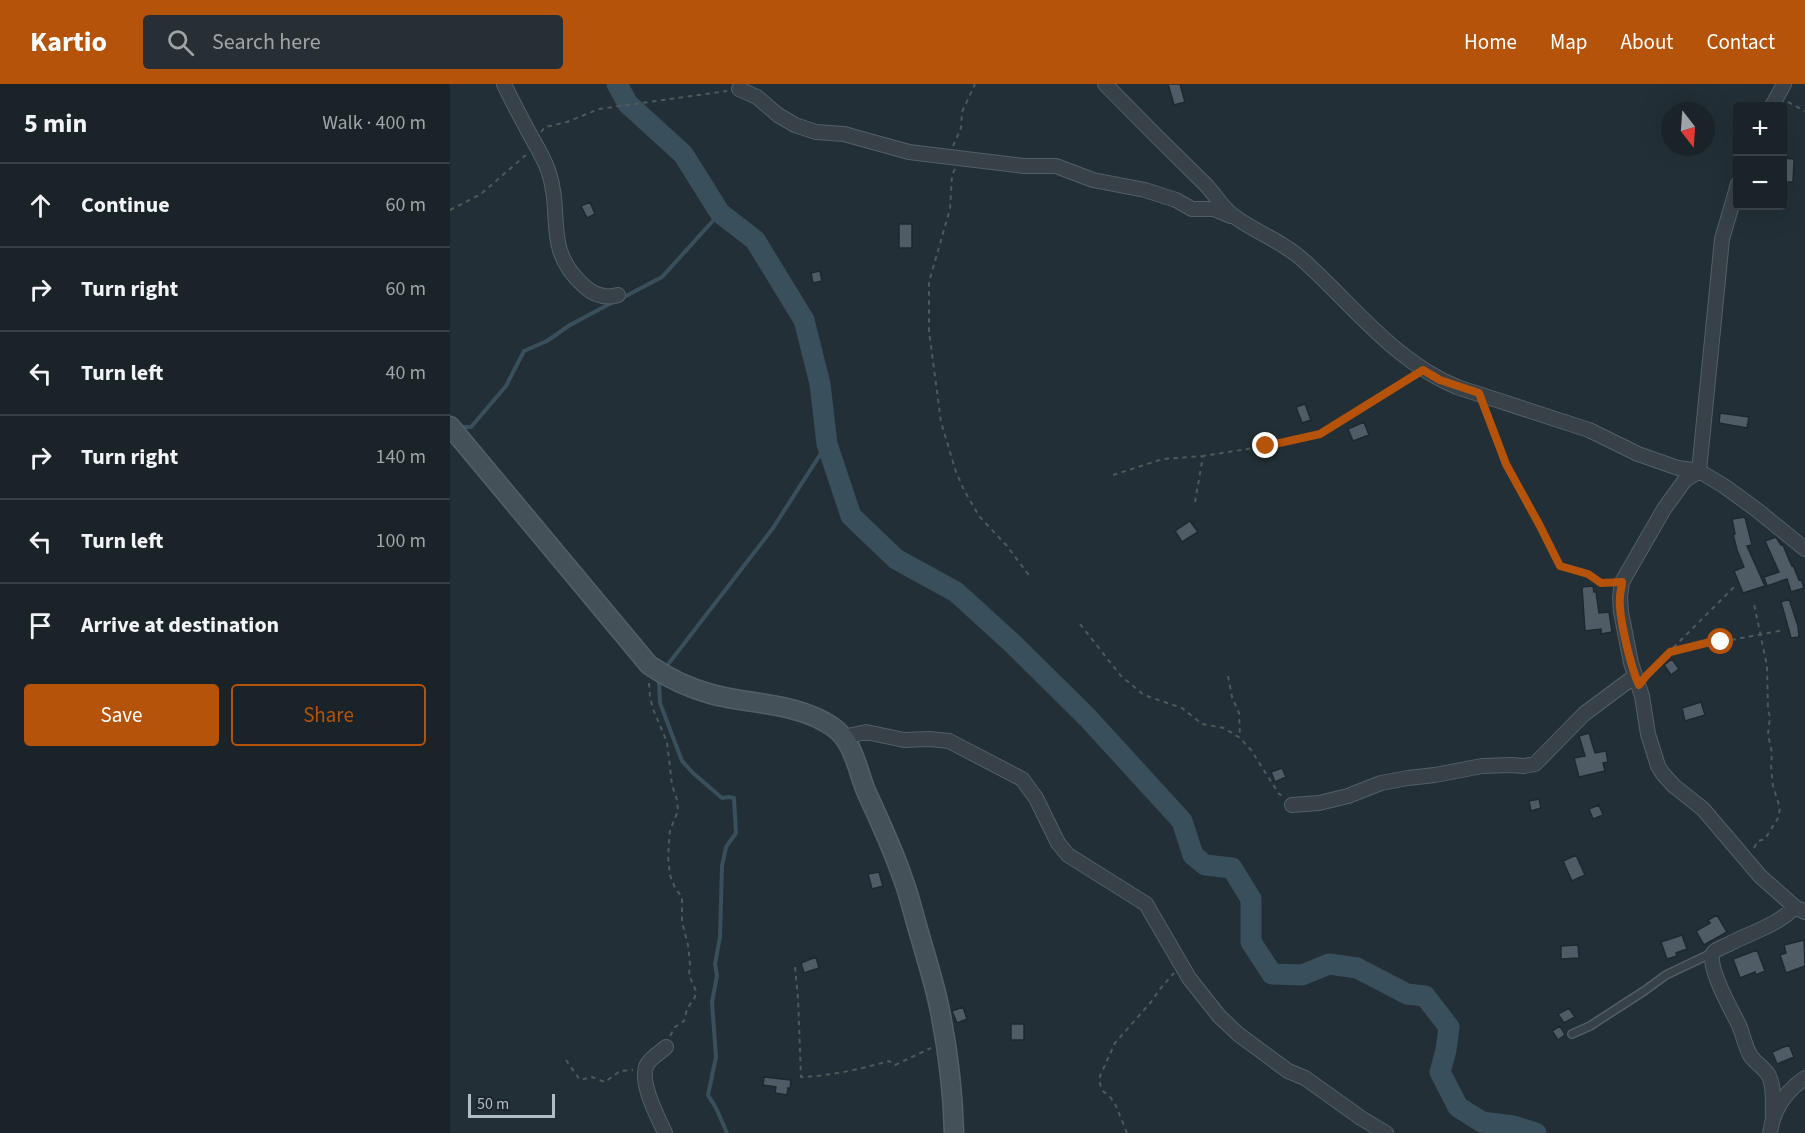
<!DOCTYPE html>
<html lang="en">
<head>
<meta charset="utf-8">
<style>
	:root { --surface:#1a2328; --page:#272f34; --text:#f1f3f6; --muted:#9fa4a8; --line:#384045; --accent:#b45309 }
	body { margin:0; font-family:"Source Sans 3",sans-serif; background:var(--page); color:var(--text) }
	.controls { position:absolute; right:18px; top:18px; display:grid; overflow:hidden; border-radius:6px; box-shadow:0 6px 24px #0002 }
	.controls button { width:54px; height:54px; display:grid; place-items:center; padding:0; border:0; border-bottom:2px solid var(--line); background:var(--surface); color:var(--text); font:30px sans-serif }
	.compass { position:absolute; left:1211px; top:18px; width:54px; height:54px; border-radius:50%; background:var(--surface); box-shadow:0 6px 24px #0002; rotate:163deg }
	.scale { position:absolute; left:18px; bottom:15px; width:87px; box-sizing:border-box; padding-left:6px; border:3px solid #b1bcc3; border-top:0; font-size:16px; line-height:21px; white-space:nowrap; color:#b1bcc3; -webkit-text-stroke:4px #1c262c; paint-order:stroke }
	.stop { position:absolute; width:18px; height:18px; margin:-14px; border:4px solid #b45309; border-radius:50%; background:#fff }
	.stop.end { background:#b45309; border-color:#fff; box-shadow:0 2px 6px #0008 }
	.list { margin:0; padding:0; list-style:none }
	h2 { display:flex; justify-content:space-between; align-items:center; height:78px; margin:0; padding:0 24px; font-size:26px }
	h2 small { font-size:20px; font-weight:400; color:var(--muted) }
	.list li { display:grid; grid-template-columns:39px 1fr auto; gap:18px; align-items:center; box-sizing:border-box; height:84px; padding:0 24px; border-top:2px solid var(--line) }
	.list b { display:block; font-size:22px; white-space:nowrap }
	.list em { font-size:20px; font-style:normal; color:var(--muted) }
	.actions { display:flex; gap:12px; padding:18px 24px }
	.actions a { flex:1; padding:14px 0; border:2px solid var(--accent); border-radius:6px; text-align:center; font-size:21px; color:var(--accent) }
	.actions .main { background:var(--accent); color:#fff }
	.icon { flex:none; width:33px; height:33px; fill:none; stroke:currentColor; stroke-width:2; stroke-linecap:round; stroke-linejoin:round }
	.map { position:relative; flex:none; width:1355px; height:1049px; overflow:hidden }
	header { display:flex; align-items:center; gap:36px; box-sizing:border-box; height:84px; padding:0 30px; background:var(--accent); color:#fff }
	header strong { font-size:28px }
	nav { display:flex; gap:33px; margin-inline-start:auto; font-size:21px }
	.search { width:420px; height:54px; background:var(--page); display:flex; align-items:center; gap:15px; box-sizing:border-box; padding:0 21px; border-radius:6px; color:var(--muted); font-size:22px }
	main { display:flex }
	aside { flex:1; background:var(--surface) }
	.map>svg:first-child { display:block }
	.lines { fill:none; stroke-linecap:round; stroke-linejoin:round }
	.stream { stroke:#394f5b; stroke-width:4 }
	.river { stroke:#394f5b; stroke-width:21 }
	.building { fill:#4f5c65; stroke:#1e282e; stroke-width:1.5 }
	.lane-casing { stroke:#545f65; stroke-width:10 }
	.street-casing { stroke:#545f65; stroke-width:16 }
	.secondary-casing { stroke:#545f65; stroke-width:21 }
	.path { stroke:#4a5b59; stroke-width:2; stroke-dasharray:4.5 4.5; stroke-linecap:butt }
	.lane { stroke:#374147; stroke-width:7 }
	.street { stroke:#374147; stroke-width:14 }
	.secondary { stroke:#455159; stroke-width:18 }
	.route { stroke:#b45309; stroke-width:8 }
</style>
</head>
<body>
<header>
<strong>Kartio</strong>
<div class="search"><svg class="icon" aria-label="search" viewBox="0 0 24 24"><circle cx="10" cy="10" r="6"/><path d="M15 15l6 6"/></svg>Search here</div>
<nav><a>Home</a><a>Map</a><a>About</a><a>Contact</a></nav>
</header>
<main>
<aside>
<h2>5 min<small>Walk · 400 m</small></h2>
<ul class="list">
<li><svg class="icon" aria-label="ahead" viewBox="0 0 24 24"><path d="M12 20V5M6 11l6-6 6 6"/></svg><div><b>Continue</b></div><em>60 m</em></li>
<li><svg class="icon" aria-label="right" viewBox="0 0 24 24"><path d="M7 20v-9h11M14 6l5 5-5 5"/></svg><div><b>Turn right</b></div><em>60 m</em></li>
<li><svg class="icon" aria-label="left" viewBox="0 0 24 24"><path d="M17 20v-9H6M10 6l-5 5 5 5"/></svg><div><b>Turn left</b></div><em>40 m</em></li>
<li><svg class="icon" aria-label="right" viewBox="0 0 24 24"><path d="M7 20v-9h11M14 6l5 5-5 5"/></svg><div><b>Turn right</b></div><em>140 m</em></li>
<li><svg class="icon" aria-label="left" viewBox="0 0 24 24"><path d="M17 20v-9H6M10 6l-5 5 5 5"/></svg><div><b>Turn left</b></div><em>100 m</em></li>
<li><svg class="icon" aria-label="arrive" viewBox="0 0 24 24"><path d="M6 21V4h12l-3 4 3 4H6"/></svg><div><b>Arrive at destination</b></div></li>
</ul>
<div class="actions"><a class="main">Save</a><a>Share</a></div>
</aside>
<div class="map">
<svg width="1355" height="1049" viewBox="0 0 1355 1049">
	<rect width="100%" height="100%" fill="#232f36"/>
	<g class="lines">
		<!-- stream -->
		<path class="stream" d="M172,214L212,193L270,129
			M10,343H21L56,302L74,267L97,257L120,241L165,217
			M216,583L323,444L377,360
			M209,597L210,619L232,677L243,689L272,714L279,713L284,714L286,749L276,763L272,782L270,853L265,880L267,892L262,918L266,973L258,1011L266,1024L277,1049"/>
		<!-- river -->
		<path class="river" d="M167,0L178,20L233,70L270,129L305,156L354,236L370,300L377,360L401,432L446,475L506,508L561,558L637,633L732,737L743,771L755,781L782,784L801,815V858L822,890L852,891L879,880L907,884L957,910L975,912L999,943L996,966L990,988L1008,1023L1032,1038L1063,1042L1086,1049"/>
	</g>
	<!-- building -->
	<path class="building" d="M718,0H730L735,18L724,21Z
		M1332,74L1344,75L1343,98H1332Z
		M140,118L145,130L137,134L131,122Z
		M449,140H462V164H449Z
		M370,187L372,197L363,199L361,189Z
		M855,320L861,336L852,339L846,323Z
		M1270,329L1299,333L1297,344L1269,339Z
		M914,338L919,351L903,357L898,345Z
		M1295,433L1302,461L1297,462L1315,502L1293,509L1284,487L1294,483L1287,466L1283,450H1285L1282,435Z
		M740,437L748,448L732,458L725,447Z
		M1326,453L1331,461H1333L1340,478L1342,482L1343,481L1349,496L1351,495L1354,504L1341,508L1337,495L1317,502L1314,493L1329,488L1315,457Z
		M1143,502L1144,508H1146L1149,529L1159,528L1162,548L1151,550V545L1135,547L1132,503Z
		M1339,515L1348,542L1349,553L1341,554L1331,518Z
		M1222,575L1229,585L1221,591L1214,581Z
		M1251,618L1255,631L1235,637L1232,624Z
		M1139,649L1145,669L1156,667L1158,678L1153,679L1155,687L1129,693L1124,674L1135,672L1129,652Z
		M832,684L836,693L825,698L821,688Z
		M1089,715L1091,724L1081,727L1079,717Z
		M1149,721L1153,731L1143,735L1139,725Z
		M1126,771L1135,791L1122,797L1113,777Z
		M429,788L433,802L422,805L418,790Z
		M1267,831L1277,848L1254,861L1246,847L1260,839L1258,836Z
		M1232,851L1237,865L1226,869L1227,872L1217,875L1211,858Z
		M1354,856L1355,882L1336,889L1330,871L1336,869L1334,861Z
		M1128,861L1129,874L1111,875V862Z
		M1307,866L1315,887L1306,891L1305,888L1290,894L1283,875Z
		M366,873L369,884L354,889L351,879Z
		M513,923L517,935L507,939L502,927Z
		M1119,924L1125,933L1114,939L1108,930Z
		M561,940H574V956H561Z
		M1110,942L1115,951L1108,956L1102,947Z
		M1339,961L1344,973L1327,980L1322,968Z
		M314,993L341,996L340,1005L338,1004L337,1011L325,1009L326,1003L313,1001Z"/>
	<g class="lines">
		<!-- lane casing -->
		<g class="lane-casing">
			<path id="lane" d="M1122,950L1140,942L1194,907L1216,891L1262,869"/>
		</g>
		<!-- street casing -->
		<g class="street-casing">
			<path id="street" d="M54,0C61,15 69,30 77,45C84,58 93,72 98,86C114,131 92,164 134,202C144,211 155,215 168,211
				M655,0C688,34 721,67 755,100C765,110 773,125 785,133C807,149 834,158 854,177C903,221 944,277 1007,303L1139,346L1188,370L1228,384L1249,387L1274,402L1307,426L1355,465
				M289,5L307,13L328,31L345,41L366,48L394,50L459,68L574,82H606L643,96L695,106L726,116L742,125H764L781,132
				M1322,22L1334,0
				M1288,100L1272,155L1249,387L1235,396L1214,425L1172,498L1170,513L1171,528L1181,579L1192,612L1198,650L1208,682L1213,690L1224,702L1253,725L1310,792L1345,823L1355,828
				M394,653L416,648L454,656L479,655L499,657L572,695L586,714L608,759L618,771L696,820L739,894L769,932L788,950L838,987L855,994L911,1034L936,1049
				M842,721L869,719L898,712L931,699L958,694L985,691L1032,682L1061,681L1074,682L1085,680L1134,630L1185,592
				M1323,1033C1322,1020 1325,1004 1319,992C1314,983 1305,979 1300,971C1295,962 1293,951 1289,941C1283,929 1254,878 1264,868C1268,864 1276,862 1281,859C1302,848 1328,841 1345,823
				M215,1049C208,1033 187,995 198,979C202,973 211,968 216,963
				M1320,1049C1323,1026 1336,1007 1355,994"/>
		</g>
		<!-- secondary casing -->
		<g class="secondary-casing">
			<path id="secondary" d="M0,342L199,581C218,594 239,604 261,610C301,621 347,618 383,643C404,658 407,685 416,707C429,736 443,765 453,795C460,813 464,833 470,852C477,877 485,901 490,927C498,967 503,1008 504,1049"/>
		</g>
		<!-- path -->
		<path class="path" d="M1338,18L1355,27
			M91,48L95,43L117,38L149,25L277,7
			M503,62L511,44L512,28L525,0
			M505,85L502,91L500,125L479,198V247L491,338L506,388L514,406L529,432L557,462L581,494
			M0,126L31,110L77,70
			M1036,326L1056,380L1091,442L1110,482L1138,490L1151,499H1158
			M663,391L713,375L753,372
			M745,418L753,372L816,362L870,350L963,292
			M630,540L671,592L694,611L732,624L752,640L774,644L790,654L801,666L829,710L833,712
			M1220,568L1261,557L1271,558L1334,546
			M1198,589L1284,503
			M778,592L782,613L789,629L790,653
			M199,599L200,613L203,625L217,658L222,701L227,716L228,727L220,746L218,772L220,791L225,804L232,813V838L238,861L240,880L239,891L246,907L245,913L237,925L234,937L225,943L220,952
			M1304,764L1308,757L1315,755L1328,734L1330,724L1323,702L1321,682L1322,669L1318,650L1320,633L1318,626L1317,582L1304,520
			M345,883L348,914L351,993C380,992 411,985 439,977L445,981L481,964
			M116,976L130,996L142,993L155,998L170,987L183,986
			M677,1049L666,1022L661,1014L653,1007L650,1000V992L665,959L701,918L710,905L724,889"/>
		<!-- lane -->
		<use href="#lane" class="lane"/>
		<!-- street -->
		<use href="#street" class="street"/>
		<!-- secondary -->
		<use href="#secondary" class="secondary"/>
	</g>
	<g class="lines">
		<!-- route -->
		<path class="route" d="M816,362L870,350L973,286L990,296L1029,309L1056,380L1090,442L1110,482L1138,490L1151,499L1172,498C1172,503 1170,508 1170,513C1168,531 1181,584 1189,601L1196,592L1220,568L1260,558H1271"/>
	</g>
</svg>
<div class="controls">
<button>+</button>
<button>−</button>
</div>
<svg class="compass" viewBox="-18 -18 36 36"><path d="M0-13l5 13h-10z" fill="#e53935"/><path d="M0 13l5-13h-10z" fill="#9fa4a8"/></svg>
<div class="scale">50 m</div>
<div class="stop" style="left:1271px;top:558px"></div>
<div class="stop end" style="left:816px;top:362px"></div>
</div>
</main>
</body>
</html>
